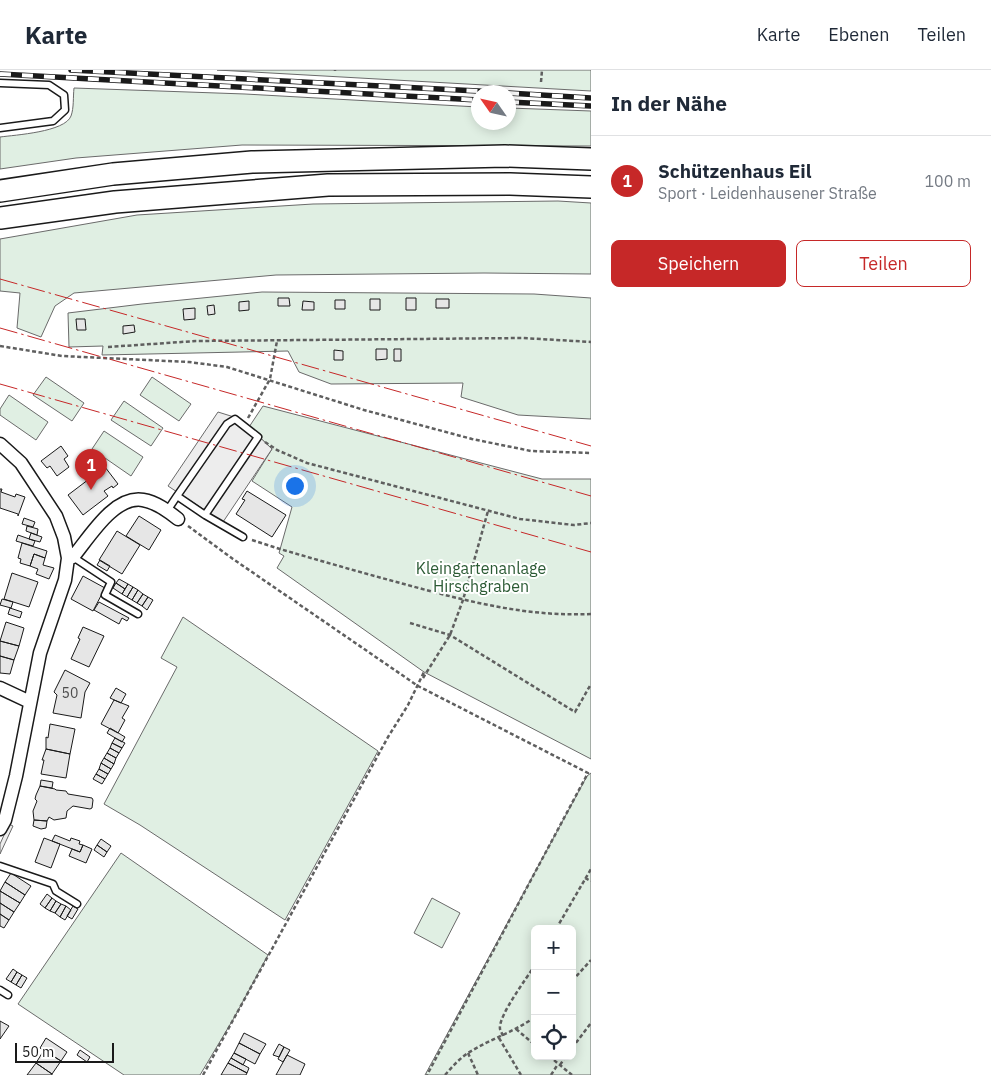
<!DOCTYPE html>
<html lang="de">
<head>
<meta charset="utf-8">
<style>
	:root { --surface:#fff; --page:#f2f2f3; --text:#1f2937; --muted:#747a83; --line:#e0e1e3; --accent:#c62828 }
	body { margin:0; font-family:"IBM Plex Sans",sans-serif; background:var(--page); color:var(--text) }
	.controls { position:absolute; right:15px; bottom:15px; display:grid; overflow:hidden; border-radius:8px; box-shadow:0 2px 12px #0003 }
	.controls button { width:45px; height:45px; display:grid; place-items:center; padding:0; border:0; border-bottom:1px solid var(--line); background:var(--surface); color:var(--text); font:25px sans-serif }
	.compass { position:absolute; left:471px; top:15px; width:45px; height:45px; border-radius:50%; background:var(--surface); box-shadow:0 2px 12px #0003; rotate:304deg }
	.scale { position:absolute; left:15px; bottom:12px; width:99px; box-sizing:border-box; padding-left:5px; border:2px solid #1a1a1a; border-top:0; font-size:14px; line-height:18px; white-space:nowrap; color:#1a1a1a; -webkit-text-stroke:4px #fff; paint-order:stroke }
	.you { position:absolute; left:294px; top:415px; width:18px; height:18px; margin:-12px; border:4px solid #fff; border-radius:50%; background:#1a73e8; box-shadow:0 0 0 8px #1a73e833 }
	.badge { display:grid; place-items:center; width:32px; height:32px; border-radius:50%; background:var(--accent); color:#fff; font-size:16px; font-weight:700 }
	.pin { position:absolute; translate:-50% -41px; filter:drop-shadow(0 1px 2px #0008) }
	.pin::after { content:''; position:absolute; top:26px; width:18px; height:15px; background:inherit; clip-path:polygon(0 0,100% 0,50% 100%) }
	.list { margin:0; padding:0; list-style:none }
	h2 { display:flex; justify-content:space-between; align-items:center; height:65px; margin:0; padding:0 20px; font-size:21px }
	h2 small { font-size:16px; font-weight:400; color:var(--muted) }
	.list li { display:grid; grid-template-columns:32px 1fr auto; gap:15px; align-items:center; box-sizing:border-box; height:90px; padding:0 20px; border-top:1px solid var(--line) }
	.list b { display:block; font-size:19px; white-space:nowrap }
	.list p { margin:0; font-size:16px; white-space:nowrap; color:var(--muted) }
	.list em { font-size:16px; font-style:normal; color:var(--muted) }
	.actions { display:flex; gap:10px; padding:15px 20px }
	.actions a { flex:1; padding:11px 0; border:1px solid var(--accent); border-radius:8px; text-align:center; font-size:18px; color:var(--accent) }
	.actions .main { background:var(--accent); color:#fff }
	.icon { flex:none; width:28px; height:28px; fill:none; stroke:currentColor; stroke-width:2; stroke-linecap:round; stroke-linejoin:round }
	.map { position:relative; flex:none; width:591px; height:1005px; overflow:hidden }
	header { display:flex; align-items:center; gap:30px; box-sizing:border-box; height:70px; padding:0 25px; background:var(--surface); border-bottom:1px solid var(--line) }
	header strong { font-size:24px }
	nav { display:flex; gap:28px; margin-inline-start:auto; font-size:18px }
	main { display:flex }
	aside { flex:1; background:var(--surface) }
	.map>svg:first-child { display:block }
	.green { fill:#e0efe3; stroke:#6a6a6a; fill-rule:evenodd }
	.parking { fill:#ededed; stroke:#6a6a6a }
	.building { fill:#e6e6e6; stroke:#1a1a1a }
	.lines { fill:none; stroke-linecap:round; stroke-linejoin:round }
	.lane-casing { stroke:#1a1a1a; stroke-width:9 }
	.street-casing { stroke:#1a1a1a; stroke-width:15 }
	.highway-casing { stroke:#1a1a1a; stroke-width:24 }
	.path { stroke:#5f5f5f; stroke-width:2.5; stroke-dasharray:4 2.5; stroke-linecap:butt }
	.lane { stroke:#fff; stroke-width:6 }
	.street { stroke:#fff; stroke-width:12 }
	.highway { stroke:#fff; stroke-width:21 }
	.rail-casing { stroke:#1a1a1a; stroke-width:5.5 }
	.rail { stroke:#fff; stroke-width:4; stroke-dasharray:11; stroke-linecap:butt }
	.power { stroke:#c62828; stroke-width:1; stroke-dasharray:18 4 2.5 4; stroke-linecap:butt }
	.labels { text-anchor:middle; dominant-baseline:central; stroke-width:4; stroke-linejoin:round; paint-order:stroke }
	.number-label { font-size:14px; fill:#4d4d4d }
	.park-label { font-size:16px; fill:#2b5a34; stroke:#fff }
</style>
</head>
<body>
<header>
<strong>Karte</strong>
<nav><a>Karte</a><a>Ebenen</a><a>Teilen</a></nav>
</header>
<main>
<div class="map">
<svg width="591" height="1005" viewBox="0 0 591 1005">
	<rect width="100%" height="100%" fill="#fff"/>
	<!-- green -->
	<path class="green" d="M217,0H591V21Z
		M74,18L245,24L478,37V52H508L509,38L591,41V76L242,75L76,88L0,99V67C15,65 65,62 71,46C74,38 73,27 74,18Z
		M558,131L591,133V204L484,203L276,205L74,223L55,236L41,267L17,258L20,223L0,221V169L137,145L313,134Z
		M262,222L534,224L591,228V349L518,345L461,327L463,313L331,314L299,302L288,281L102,285L103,276L69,277L68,243L142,234Z
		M46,307L84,333L72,351L33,325Z
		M152,307L191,334L179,351L140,325Z
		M9,325L48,352L36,370L0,345V339Z
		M124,331L163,358L151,376L111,350Z
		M263,336L542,409H591V689L424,602L277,498L284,486L279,483L292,437L252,411L272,379L249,357Z
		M104,361L143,387L131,406L92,379Z
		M183,547L378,681L285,850L140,755L104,734L177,597L161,588Z
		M591,703V1005H425L587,706ZM535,859H572V986H535Z
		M121,783L268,885L234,948L200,1005H124L18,934Z
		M432,828L460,843L442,878L414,863Z"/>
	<!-- parking -->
	<path class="parking" d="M218,342L234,347L249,357L272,379L223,452L168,416Z
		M9,754L13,756L0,784V774Z"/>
	<!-- building -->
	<path class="building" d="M278,228H289L290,236H278Z
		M406,228H416V240H406Z
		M370,229H380V240H370Z
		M436,229H449V238H436Z
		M335,230H345V239H335Z
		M249,231V240L239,241V232Z
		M303,231L314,232V240H302Z
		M214,235L215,244L208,245L207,236Z
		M195,238V249L184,250L183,239Z
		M76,249H85L86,260H77Z
		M134,255L135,262L123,264V256Z
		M376,279H387V289L376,290Z
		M394,279H401V291H394Z
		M334,280L343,281V290H334Z
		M61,376L68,386L64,389L69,397L57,406L50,396L47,398L41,391Z
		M105,397L118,414L113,418L112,416L104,421L108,426L83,445L68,425Z
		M0,419H2L1,422L15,427L16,424L25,427L18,446V444L0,438Z
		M247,421L286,445L272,467L236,444L245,430L242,429Z
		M139,446L161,460L149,480L126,466Z
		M24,448L35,452L33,457L22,454Z
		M27,456L38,459L37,465L26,461Z
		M117,461L140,475L122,504L99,490Z
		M31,463L42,467L40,472L29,469Z
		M18,465L35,471L33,476L16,471Z
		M22,473L47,481L45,488L34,484L30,496L20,493L21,489L18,488Z
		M34,484L45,488L43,495L54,498L49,509L36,504L38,499L30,496Z
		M100,490L110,496L107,501L97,495Z
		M12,503L38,512L29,537L4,529Z
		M83,506L105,518L93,541L71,529Z
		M119,509L128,514L125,519L116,513Z
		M116,513L125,519L122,524L113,518Z
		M128,514L133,517L127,527L122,524Z
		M133,517L138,520L132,530L127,527Z
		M138,520L143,524L137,533L132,530Z
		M143,524L148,527L142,536L137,533Z
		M148,527L153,530L147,540L142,536Z
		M2,529L13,532L11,538L0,535Z
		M99,532L129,548L127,551L122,548L119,554L94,540Z
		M10,538L22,542L20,548L8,544Z
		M6,552L24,558L19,576L0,571Z
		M83,557L104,566L89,597L71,589L80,569L78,568Z
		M0,571L19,576L14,590L0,586Z
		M0,586L14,590L10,604L0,603Z
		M65,600L90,613L85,622L81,648L53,643L57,625L54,622Z
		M116,618L126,624L121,633L110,628Z
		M114,630L129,636L122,648L125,650L118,663L101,654Z
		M50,654L75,659L70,684L46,679V667L48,668Z
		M110,658L125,667L122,672L107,663Z
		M115,668L125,673L122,678L112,673Z
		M112,673L122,678L119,683L110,678Z
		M110,678L119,683L116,688L107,683Z
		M46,679L70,684L66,708L41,704L44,690H42Z
		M107,683L116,688L114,694L104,688Z
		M104,688L114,694L111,699L101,693Z
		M101,693L111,699L108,704L99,699Z
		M99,699L108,704L105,709L96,704Z
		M96,704L105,709L102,714L93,709Z
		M41,710L53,712L52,718L40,716Z
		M40,716L55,719L56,720L66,721L68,724L92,728L93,730L92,738L90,739L73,736L67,741L66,748L54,750L49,747L47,751L34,750L33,741L37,731L35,729L36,725Z
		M34,750L47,751L46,758L41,759L33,756Z
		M55,765L70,771L71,768L80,771L79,774L83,775L80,782L52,771Z
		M44,768L60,774L51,798L35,792Z
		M101,769L111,776L107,782L97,775Z
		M83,775L92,779L86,793L69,786L72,779L80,782Z
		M97,775L107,782L104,787L94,780Z
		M11,803L31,816L25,825L5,812Z
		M5,812L25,825L20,833L0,821Z
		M0,821L20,833L14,842L0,833Z
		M47,824L52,828L45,838L40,834Z
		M52,828L56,831L50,841L45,838Z
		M56,831L61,834L55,843L50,841Z
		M0,833L14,842L9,850L0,844Z
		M61,834L66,836L60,847L55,843Z
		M66,836L71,840L65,850L60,847Z
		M73,836L78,839L72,849L67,846Z
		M0,844L9,850L4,858L0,856Z
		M13,899L17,902L11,912L6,909Z
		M17,902L22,905L16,915L11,912Z
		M22,905L27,908L21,918L16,915Z
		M0,951L9,956L0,969Z
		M244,963L266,974L260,984L239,973Z
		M46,968L67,982L61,991L40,978Z
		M239,973L260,984L255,994L234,983Z
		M279,974L284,977L279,987L273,985Z
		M284,977L290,980L283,992L278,989Z
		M44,980L61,991L52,1004L36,993Z
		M80,980L90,987L87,992L77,985Z
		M234,983L246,989L243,995L231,988Z
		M287,985L305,994L300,1005H276Z
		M231,988L249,998L247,1003L228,993Z
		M36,993L52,1004V1005H27Z
		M228,993L247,1003L246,1005H221Z"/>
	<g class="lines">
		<!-- lane casing -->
		<g class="lane-casing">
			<path id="lane" d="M0,13L49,15L64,25L65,40L53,51L0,58
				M177,426L227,354L235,349L258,367L205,445
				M167,441L177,426L205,445L243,467
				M73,487L111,512L105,525L138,544
				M0,796L53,814L56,821L77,834
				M0,920L8,925"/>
		</g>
		<!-- street casing -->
		<g class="street-casing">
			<path id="street" d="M0,374L21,393L56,446L64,467L68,488L65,510L40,583L16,706L5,750L0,759
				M68,488L73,487C89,468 114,425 143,430C156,432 168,441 178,449
				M0,618L30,632"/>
		</g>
		<!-- highway casing -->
		<g class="highway-casing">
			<path id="highway" d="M0,121L113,104L252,92L505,86L591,89
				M0,148L115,132L328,115L510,114L591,117"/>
		</g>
		<!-- path -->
		<path class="path" d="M335,1V0
			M541,12L542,0
			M0,276L62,286L189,292L227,297L364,340L472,369L531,381L591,383
			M108,277L196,271L523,268L591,272
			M248,348L270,309L277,271
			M265,372L277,380L307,393L520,449L574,455L591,453
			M188,456L233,489L418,616L588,703L427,1005
			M252,470L280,479C321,491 363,503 404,514C466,531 526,547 591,544
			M410,553L450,565L575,642L591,614
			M423,608L450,565L463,530L488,441
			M585,808L591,811
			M556,859L591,799
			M572,911L591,890
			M516,959L535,975
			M503,966C503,966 500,959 500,959C498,946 527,908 535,895
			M499,968L521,1005
			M572,978L591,953
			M468,983L478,1005
			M549,986L572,1005
			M560,995L566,986
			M203,1005L388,667L408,635L424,602
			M445,1005C452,997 459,989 468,983C490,969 514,962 535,947
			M551,1005L558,994"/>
		<!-- lane -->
		<use href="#lane" class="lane"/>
		<!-- street -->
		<use href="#street" class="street"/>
		<!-- highway -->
		<use href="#highway" class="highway"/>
		<!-- rail casing -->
		<g class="rail-casing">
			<path id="rail" d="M71,0L497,22
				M0,4L478,30
				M508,23L591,28
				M508,32L591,36"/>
		</g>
		<!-- rail -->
		<use href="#rail" class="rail"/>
		<!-- power -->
		<path class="power" d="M0,209L591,376
			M0,258L591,426
			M0,314L591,482"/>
	</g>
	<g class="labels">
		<!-- number labels -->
		<g class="number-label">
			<text x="70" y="623">50</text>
		</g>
		<!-- park labels -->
		<g class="park-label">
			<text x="481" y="498">Kleingartenanlage<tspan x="481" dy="18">Hirschgraben</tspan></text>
		</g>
	</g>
</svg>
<div class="controls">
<button>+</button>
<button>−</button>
<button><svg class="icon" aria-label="locate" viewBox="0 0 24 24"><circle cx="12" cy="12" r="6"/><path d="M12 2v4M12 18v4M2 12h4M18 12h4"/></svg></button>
</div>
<svg class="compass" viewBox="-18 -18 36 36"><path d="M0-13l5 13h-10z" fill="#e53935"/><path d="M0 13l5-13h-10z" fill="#747a83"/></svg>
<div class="scale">50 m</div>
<div class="you"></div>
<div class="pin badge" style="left:91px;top:420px">1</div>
</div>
<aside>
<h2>In der Nähe<small></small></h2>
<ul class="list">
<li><span class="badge">1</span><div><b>Schützenhaus Eil</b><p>Sport · Leidenhausener Straße</p></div><em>100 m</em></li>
</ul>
<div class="actions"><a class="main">Speichern</a><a>Teilen</a></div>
</aside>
</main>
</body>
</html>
